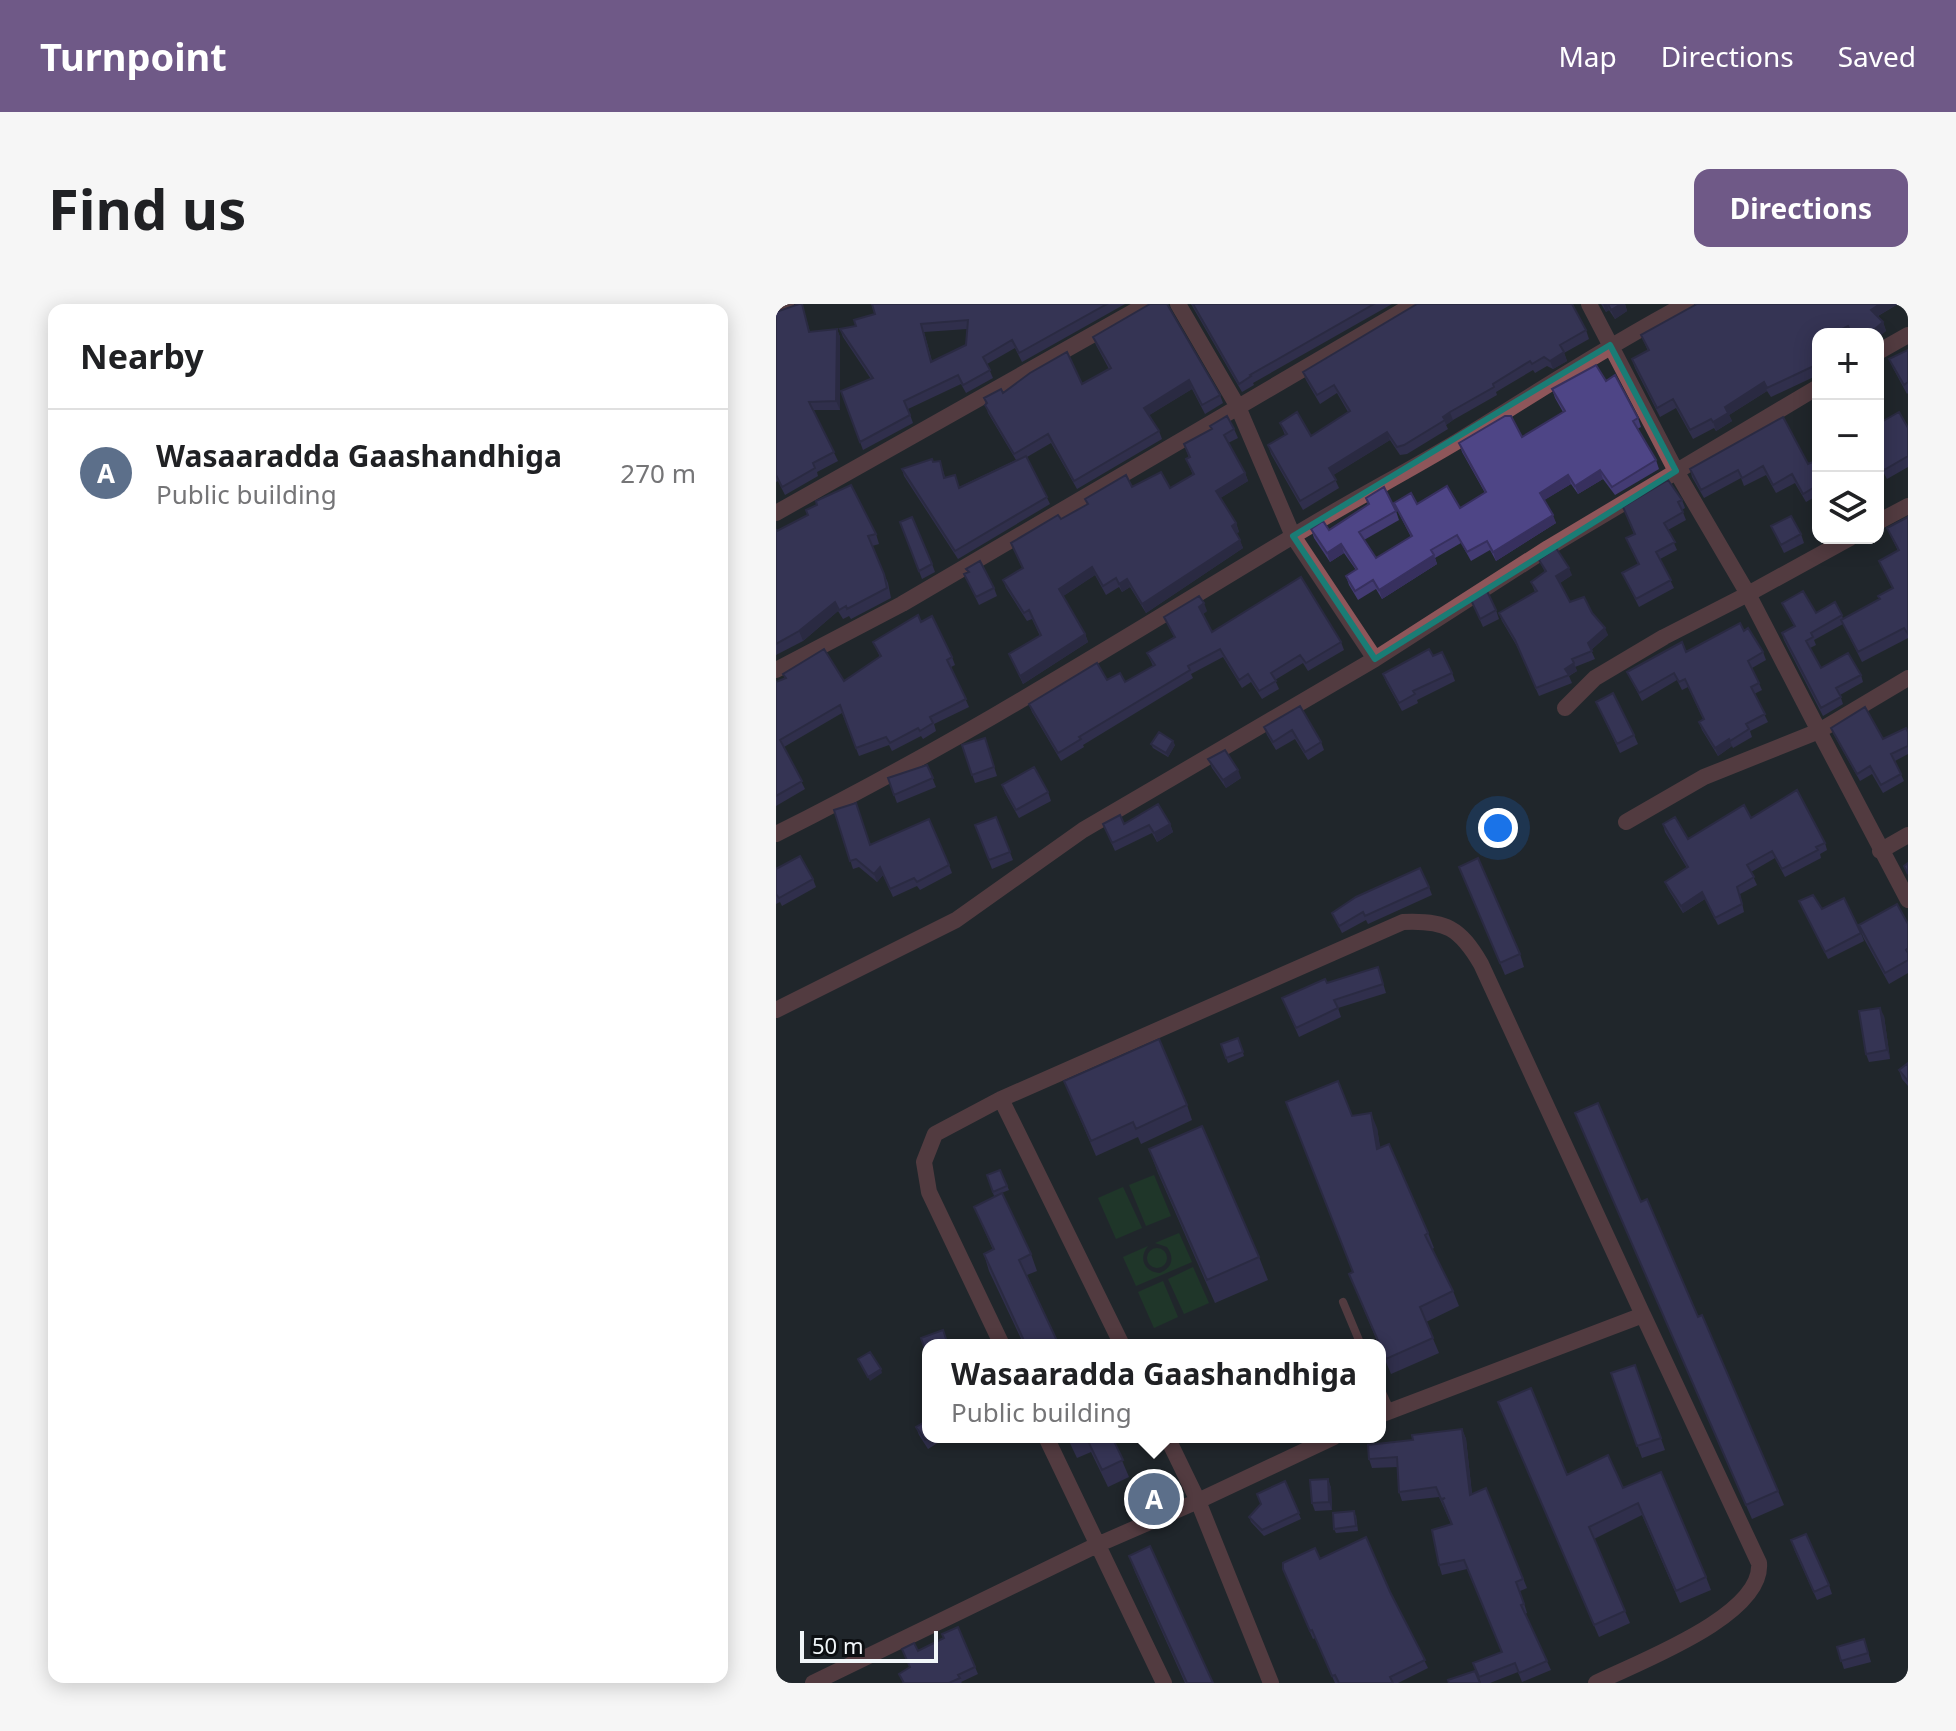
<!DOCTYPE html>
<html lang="en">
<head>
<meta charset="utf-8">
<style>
	:root { --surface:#fff; --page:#f6f6f6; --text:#202124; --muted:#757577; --line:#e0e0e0; --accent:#6f5987 }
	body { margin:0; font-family:"Noto Sans",sans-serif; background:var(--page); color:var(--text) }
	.controls { position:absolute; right:24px; top:24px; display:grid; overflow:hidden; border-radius:16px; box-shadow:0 4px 20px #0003 }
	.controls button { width:72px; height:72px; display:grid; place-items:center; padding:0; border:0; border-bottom:2px solid var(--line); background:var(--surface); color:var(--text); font:40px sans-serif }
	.scale { position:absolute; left:24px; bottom:20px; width:138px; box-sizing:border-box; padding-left:8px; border:4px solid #f1f6f9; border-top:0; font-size:22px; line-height:28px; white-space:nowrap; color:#f1f6f9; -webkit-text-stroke:6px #0c0f12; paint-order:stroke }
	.you { position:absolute; left:722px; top:524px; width:28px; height:28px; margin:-20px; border:6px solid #fff; border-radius:50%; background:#1a73e8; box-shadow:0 0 0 12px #1a73e833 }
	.badge { display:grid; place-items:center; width:52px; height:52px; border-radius:50%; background:var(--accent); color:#fff; font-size:26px; font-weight:700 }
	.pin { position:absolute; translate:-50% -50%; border:4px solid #fff; box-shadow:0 2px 8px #0006 }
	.popup { position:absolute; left:146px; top:1035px; width:464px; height:104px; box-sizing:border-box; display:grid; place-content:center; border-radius:16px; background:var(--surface); filter:drop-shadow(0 2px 6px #0005); font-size:26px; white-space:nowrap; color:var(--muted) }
	.popup b { font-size:30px; color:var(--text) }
	.popup::after { content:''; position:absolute; left:50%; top:100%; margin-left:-16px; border:16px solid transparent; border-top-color:var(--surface) }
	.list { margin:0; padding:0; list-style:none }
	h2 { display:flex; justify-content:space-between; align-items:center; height:104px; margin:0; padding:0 32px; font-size:34px }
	h2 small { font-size:26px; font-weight:400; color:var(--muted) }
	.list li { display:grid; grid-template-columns:52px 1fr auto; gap:24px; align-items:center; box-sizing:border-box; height:128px; padding:0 32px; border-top:2px solid var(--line) }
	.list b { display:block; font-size:30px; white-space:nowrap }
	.list p { margin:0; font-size:26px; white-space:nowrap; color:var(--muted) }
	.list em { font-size:26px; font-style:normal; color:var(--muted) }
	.icon { flex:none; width:44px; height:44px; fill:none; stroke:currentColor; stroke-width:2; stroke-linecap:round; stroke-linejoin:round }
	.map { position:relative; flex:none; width:1132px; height:1379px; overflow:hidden; border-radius:16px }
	header { display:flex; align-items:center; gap:48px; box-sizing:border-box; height:112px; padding:0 40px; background:var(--accent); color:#fff }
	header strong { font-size:38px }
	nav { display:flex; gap:44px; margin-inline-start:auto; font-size:28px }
	.intro { display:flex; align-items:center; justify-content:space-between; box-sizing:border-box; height:192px; padding:0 48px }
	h1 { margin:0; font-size:56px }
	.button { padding:20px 36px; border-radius:16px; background:var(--accent); color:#fff; font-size:28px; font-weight:700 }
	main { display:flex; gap:48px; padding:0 48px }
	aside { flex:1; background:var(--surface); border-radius:16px; box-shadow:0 4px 20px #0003 }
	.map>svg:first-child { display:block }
	.green { fill:#1d4a26 }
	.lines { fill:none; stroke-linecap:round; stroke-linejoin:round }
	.lane { stroke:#8e565a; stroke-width:8 }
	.street { stroke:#8e565a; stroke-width:16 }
	.wall { fill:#433b73; fill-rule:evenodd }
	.shaded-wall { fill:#37305e }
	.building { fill:#4e4586; stroke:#37305e; stroke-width:2; fill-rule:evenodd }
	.marked { fill:none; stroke:#1a7c75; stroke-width:6; stroke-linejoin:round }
</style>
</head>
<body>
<header>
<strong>Turnpoint</strong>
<nav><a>Map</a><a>Directions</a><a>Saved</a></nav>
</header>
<div class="intro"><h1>Find us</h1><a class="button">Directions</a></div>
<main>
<aside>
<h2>Nearby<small></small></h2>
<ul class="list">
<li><span class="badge" style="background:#5c6f8a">A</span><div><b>Wasaaradda Gaashandhiga</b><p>Public building</p></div><em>270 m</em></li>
</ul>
</aside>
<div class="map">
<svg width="1132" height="1379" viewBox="0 0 1132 1379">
	<rect width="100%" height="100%" fill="#20272c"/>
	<!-- green -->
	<path class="green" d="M378,871L395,912L370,922L353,881Z
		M347,883L366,924L340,935L322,894Z
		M403,929L416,958L360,982L347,953L372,942C362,954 368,968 384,969C396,964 399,954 391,943L379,939Z
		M371 954a10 10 0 1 1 20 0a10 10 0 1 1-20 0Z
		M417,963L433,999L408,1010L392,975Z
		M387,977L402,1013L378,1024L362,988Z"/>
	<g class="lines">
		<!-- lane -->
		<path class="lane" d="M567,998L585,1041
			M604,1084L614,1106"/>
		<!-- street -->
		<path class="street" d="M402,0L462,103L517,232L599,355
			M813,0L900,167L972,290L1043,427L1132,374
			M0,4L10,0
			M1102,48L1132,31
			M0,209L371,0
			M1102,218L1132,202
			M0,366L126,300L638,0
			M789,404L819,374L888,333L972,290L1074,234
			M850,518L928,473L1043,427L1132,596
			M0,530C177,442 345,336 514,234C569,200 627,170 682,137C758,90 832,42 910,0
			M1104,547L1132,531
			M0,706L180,616L307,526L599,355L772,244L1042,83
			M225,795L346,1041
			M226,1041L153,888L148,858L159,830L225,795L627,618C670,616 684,624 705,660L867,1011L604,1111
			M270,1133L388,1379
			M37,1379L321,1241L422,1197L391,1133
			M495,1379L422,1197L558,1133
			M820,1379C860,1359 988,1312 983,1259L867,1011"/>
	</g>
	<!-- wall -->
	<path class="wall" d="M26,0L34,28L61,25L64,33V106H37L62,157L41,168L42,172L9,191L2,177L0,178V8Z
		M96,0H349L246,58L239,44L211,60L217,74L190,89L185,80L132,105L137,119L87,146L65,87L95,75L67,33L64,25L80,22L99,10ZM191,25L190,41L156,57L148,28Z
		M374,0H392V2L444,91L447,99L429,110L416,85L373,111L383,127L386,135L301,185L275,139L251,153L274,200L182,255L128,172L126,165L164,157L169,173L183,183L240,156L212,109L208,94L227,89L306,80L333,65L320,41L317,33Z
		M415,0H616L477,79L478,81L466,88Z
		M825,0H849L851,7L839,15L833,6L830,8Z
		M921,0H1122L1102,12L1107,18L1110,27L1102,30H1042V71L995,93L991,87L953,111L956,117L940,127L938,124L917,135L900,104L884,113L859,64L856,55L872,47L865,31Z
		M640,1L810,26L813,35L788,49L791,57L777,65L771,62L759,69L757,66L720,88L721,91L677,116L670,121L672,125L631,150L624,151L614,136L557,171L563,184L527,206L495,150L492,141L509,131L504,119L535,132L572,108L561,89L544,100L530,76L527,68Z
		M1132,46V89L1131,90L1117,64L1113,55Z
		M830,77L862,114L865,123L861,125L880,156L883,165L839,191L827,175L802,190L795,180L768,196L780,219L720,257L714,246L695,257L685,239L659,254L661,260L606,295L600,285L582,296L573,281L570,272L580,266L568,249L554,258L538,234L535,225L553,226L592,201L590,194L620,207L623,216L588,236L600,254L635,233L622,208L618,199L684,204L709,189L686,148L683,139L746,133L787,108L779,94L776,85Z
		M1102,120L1132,124V163L1111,175L1104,162L1102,163Z
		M458,125L462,134L452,139L469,169L472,177L444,194L460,219L463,228L460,229L467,244L370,309L354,283L346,288L343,283L330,291L319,271L287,292L309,330L312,338L247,380L233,350L264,332L256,315L251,317L230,284L227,276L246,264L235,239L285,215L311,201L309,195L356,183L394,184L417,171L410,155L413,154L408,140Z
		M1032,160L1042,168V191L1030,198L1019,179L1000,189L990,171L968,182L965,174L928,194L916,173L914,165Z
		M906,196L909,204L906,206L910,216L892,226L901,246L884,255L898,284L863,303L846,269L862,260L850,234L858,230L847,203Z
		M1132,213V334L1086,358L1067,320L1038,336L1040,341L1034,344L1045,364L1085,371L1087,378L1064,391L1067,400L1047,412L1008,336L1006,329L1018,322L1006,299L1040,309L1066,311L1067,315L1103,296L1116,284L1103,257L1122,247L1111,224Z
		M124,218L156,260L159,268L146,275Z
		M995,222L1025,230L1028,239L1008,249Z
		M0,226L1,227L100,230L103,240L96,242L112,279L115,294L75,315L73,312L67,315L62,307L27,337L0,351Z
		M763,256L796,271L784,279L794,298L816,309L832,331L815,346L819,355L799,363L801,367L793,372L796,379L763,392L742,344L726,317L723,309L759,288L755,278L769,268Z
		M190,265L218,284L221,292L203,301L188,270L192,269Z
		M695,296L720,306L723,315L707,323Z
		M431,307L427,310L436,328L565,338L568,346L532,367L527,359L499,376L503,385L486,395L475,378L466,384L447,353L415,370L417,374L307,441L308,443L285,457L256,408L253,400L331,376L349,378L377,362L371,349L398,333L388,313Z
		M145,318L176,353L179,361L175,363L193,403L158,420L160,427L147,435L145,432L116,447L113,441L83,452L66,409L8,443L29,485L0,502V378L9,375L7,370L68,377L104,353L97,338Z
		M968,327L987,348L990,356L976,364L986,386L978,390L992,418L974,427L976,433L957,444L956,442L942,452L926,426L923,418L927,415L912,383L906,386L901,376L866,397L851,368Z
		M657,352L676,369L679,377L641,396L642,399L626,407L610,378L607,370Z
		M820,398L858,431L862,440L844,449Z
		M524,402L545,438L548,446L532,456L519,435L500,446L491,431L488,423Z
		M1055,424L1107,435L1132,428V450L1119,457L1128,477L1107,489L1096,470L1084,477L1058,431Z
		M209,434L221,472L199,479L186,441Z
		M375,440L399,441L392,453L377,444Z
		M432,455L465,474L450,484L436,464Z
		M151,461L160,483L121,499L112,474Z
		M226,481L272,488L275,497L243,514L229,489Z
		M58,506L94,541L173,561L176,569L144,586L141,582L117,593L107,571L101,578L83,563L77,565Z
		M220,513L237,556L216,565L199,521Z
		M975,514L1049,539L1051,546L1044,550L1045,554L1009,573L999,554L975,568L981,581L964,590L968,608L942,621L929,595L907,609L892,585L889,578L911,564L889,528L887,520L912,535Z
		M327,520H394L397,528L381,538L376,529L339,547Z
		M683,563L744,650L748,663L729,671Z
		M0,565L37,575L40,583L6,602L4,598L0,600Z
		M653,583L656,591L592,620L590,616L566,629L556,609Z
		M1023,597L1046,605L1085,629L1088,637L1052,655Z
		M1132,620V669L1113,680L1087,633L1083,621Z
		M602,663L610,689L562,704L565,713L523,733L506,694Z
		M1108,712L1114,755L1093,758L1090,750Z
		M462,734L468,752L452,759L445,740Z
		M1132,759V782L1126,775L1123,766Z
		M288,777L411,801L416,816L365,840L362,833L320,852Z
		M799,809L865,898L922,1013L1002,1187L1008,1201L976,1215Z
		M576,812L601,824L604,844L652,929L658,944L656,945L677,987L683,1002L650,1018L663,1049L615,1070L573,970L577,968Z
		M373,845L483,953L492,976L439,999L382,869Z
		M224,866L233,886L218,892L211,871Z
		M198,903L255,950L261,967L251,971L283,1041H248L213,967L208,950L217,946Z
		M859,1061L889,1146L866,1154L835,1069Z
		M722,1098L791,1171L847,1184L930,1273L935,1286L904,1299L866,1211L818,1235L854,1319L823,1333Z
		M140,1123L152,1133H171L152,1145L143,1131Z
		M686,1125L690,1135L696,1190L710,1184L751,1284L744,1287L751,1309L749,1310L775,1366L746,1378L742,1368L714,1379H705L697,1359L726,1348L691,1265L666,1271L663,1261L675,1220L663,1193L626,1197L623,1188L621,1163L596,1164L593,1155L637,1136Z
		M291,1133H336L353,1173L332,1183L315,1148L301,1154Z
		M552,1175L555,1184L556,1206L539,1207L536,1199Z
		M509,1177L525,1215L488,1232L475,1218L473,1213Z
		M580,1211L582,1227L560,1229L558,1225Z
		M1018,1245L1053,1281L1056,1290L1041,1296Z
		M353,1252L437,1379H409L359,1268Z
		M544,1255L614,1288L652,1364L622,1379H559L539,1334L537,1335L507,1265Z
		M1088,1335L1095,1358L1068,1365L1061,1343Z
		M126,1345L142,1347L199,1363L202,1370L185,1378L186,1379H127L123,1370L134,1364Z"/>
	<!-- shaded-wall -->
	<path class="shaded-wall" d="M827,0H831L833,6L830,8Z
		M845,0H849L851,7L839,15L835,6Z
		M1104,0H1122L1098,14L1095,6Z
		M1107,18L1110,27L1102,34V30H1093Z
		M61,25L64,33V106L60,97Z
		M788,48L791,57L777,65L774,57Z
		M413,76L416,85L372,112L368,104Z
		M988,78L991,87L953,111L956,117L940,127L937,118L949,103Z
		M674,108L677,116L670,121L667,113Z
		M611,128L614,136L556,172L553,164Z
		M824,166L827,175L802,190L799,182Z
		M469,169L472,177L443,195L440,187Z
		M792,171L795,180L767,197L764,189Z
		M777,211L780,219L720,257L717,248Z
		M460,219L463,228L459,230L456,222Z
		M464,236L467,244L370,309L366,300Z
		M565,240L568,249L554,258L551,249Z
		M658,251L661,260L606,295L603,286Z
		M316,263L319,271L286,293L283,285Z
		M793,264L796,271L782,280L780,272Z
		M351,275L354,283L346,288L343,280Z
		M59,298L62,307L27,337L23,327Z
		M428,299L431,307L426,311L423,303Z
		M829,324L832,331L815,346L812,339Z
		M309,330L312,338L247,380L244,372Z
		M798,359L801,367L792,372L789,365Z
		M953,435L956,442L942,452L939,444Z
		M397,437L399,441L392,453L390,449Z
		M462,466L465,474L450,484L447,476Z
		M394,520L397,528L381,538L378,529Z
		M104,563L107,571L101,578L98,570Z
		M926,588L929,595L907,609L905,602Z
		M1104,704L1108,712L1114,755L1111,746Z
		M595,809L601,824L607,860L601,845Z
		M105,1065L106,1069L94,1077L92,1073Z
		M686,1125L690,1135L697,1200L694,1191Z
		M552,1175L555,1184L556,1206L553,1198Z"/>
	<!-- building -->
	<path class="building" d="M23,0H26L33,28L61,25L60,97L33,98L58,148L37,159L39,164L6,183L0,171V8Z
		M96,0H331L243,49L236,36L207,53L214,66L187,81L182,71L128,97L134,111L84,138L65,87L97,74L64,25L80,22L78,16L99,10ZM192,16L190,41L155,58L145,20Z
		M374,0H391L444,91L426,101L413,76L368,104L383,127L298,177L272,130L238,150L209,101L211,99L208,94L225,85L227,89L254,69L291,48L306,80L335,64L317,33Z
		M417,0H598L474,71L475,72L463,80Z
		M641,0H796L810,26L784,41L788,48L774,57L768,53L756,60L754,57L717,80L718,83L674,108L667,113L669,116L628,141L621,143L611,128L553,164L560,176L524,197L492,141L511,130L504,119L521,108L535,132L574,107L558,81L541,91L527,68Z
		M832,0H845L835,6Z
		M921,0H1104L1095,6L1107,18L1093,30H1076L1072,22L1056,30H1042V60L991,84L988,78L949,103L952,109L937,118L935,115L914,126L897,95L881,104L856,55L873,46L865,31Z
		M1132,46V78L1128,81L1113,55Z
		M820,61L830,77L839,71L862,114L857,117L880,156L836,183L824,166L799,182L792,171L764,189L777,211L717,248L711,237L691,248L681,231L655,246L658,251L603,286L597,276L579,287L570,272L581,265L565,240L551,249L535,225L547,217L553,226L593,200L590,194L608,183L620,207L583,228L600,254L636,232L618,199L635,189L641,200L671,182L684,204L710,188L683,139L729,112H735L746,133L789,107L776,85Z
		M1123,108L1132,124V152L1108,166L1102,155V120Z
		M451,112L458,125L448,131L469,169L440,187L460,219L456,222L464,236L366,300L351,275L343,280L340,274L327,282L316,263L283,285L309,330L244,372L233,350L265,331L253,306L248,309L227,276L247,264L235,239L282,211L285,215L312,200L309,195L350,171L356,183L385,168L394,184L418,170L410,155L414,153L408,140L436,125L434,122Z
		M1007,113L1032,160L1037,158L1042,168V181L1027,190L1016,170L997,181L987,162L966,174L962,166L925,186L914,165Z
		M250,152L271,193L179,247L126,165L156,155L157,158L164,157L168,174L179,171L183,184Z
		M892,176L906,196L902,198L907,208L888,219L899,238L880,248L895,276L860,295L846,269L863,260L850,234L859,230L847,203Z
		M75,181L100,230L92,232L108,270L111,284L71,305L70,302L63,306L59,298L23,327L0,340V226L1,227L32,211L30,206L41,201L40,197Z
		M1015,212L1025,230L1005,241L995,222Z
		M136,213L156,260L143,267L124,218Z
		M1132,213V330L1128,324L1082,348L1065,316L1104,295L1102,292L1117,284L1103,257L1123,246L1111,224Z
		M780,244L793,264L780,272L794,298L808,293L816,309L829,324L812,339L816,347L796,355L798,359L789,365L793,371L760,384L739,336L723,309L761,287L755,278L770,267L763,256Z
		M204,257L218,284L200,293L188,270L193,268L190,265Z
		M525,273L565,338L530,359L524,351L495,369L500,377L483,387L472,370L463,376L444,345L412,362L414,366L303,433L305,435L282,449L253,400L321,359L331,376L344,369L349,378L379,361L371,349L399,333L388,313L423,292L428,299L423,303L436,328Z
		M711,287L720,306L704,315L695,296Z
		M1027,287L1040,309L1059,298L1066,311L1035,329L1037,333L1030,337L1045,364L1072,349L1085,371L1060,384L1065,393L1045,404L1006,329L1019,322L1006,299Z
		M142,311L145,318L156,312L176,353L171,356L190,395L154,413L157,419L144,427L142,424L114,439L110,433L80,444L64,401L4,436L26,477L0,492V378L10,374L7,370L48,345L68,377L105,352L97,338Z
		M964,319L968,327L972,324L987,348L972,357L983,379L975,383L989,410L970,420L973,425L954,437L953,435L939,444L923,418L928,415L909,375L903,378L898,369L863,389L851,368L906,338L910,348Z
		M653,345L657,352L666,348L676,369L637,387L639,390L623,399L607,370Z
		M837,389L858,431L841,440L820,398Z
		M524,402L545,438L529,448L516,426L497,438L488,423Z
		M1089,403L1107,435L1130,424L1132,428V442L1115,450L1125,470L1105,481L1094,462L1081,470L1055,424Z
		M383,428L397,437L390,449L375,440Z
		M209,434L218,463L196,471L186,441Z
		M449,446L462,466L447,476L432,455Z
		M151,461L157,474L118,491L112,474Z
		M258,463L272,488L240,506L226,481Z
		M1021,486L1049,539L1040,543L1042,546L1006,565L996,547L971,561L978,573L961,583L966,600L939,614L926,588L905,602L889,578L912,563L887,520L899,513L912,535L968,501L975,514Z
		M80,499L94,541L153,515L173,561L141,578L138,574L114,585L104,563L98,570L80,555L74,557L58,506Z
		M382,500L394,520L378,529L373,521L336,539L327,520L344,511L348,520Z
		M220,513L234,548L213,556L199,521Z
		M24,552L37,575L3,594L0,590V565Z
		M702,554L744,650L724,659L683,563Z
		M1132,559V570L1128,562Z
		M644,564L653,583L589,612L587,608L563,622L556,609L580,593Z
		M1037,591L1046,605L1068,594L1085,629L1049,648L1023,597Z
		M1121,600L1132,620V644L1130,646L1132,649V656L1109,669L1083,621Z
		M602,663L607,680L558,696L562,704L520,724L506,694L549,675L551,679Z
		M1104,704L1111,746L1090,750L1083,707Z
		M462,734L467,748L450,754L445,740Z
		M383,735L411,801L360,825L357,818L315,837L288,777Z
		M1132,759V777L1123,766Z
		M562,777L576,812L595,809L601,845L613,840L652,929L649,931L677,987L644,1003L657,1034L610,1055L573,970L577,968L510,798Z
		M822,799L865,898L871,895L922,1013L926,1011L1002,1187L970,1201L799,809Z
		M426,822L483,953L431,976L373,845Z
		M224,866L231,882L217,888L211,871Z
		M226,889L255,950L243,956L283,1041H250L208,950L218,945L198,903Z
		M167,1026L172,1041H152L151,1051L145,1034Z
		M94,1048L105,1065L92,1073L82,1055Z
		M859,1061L885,1134L861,1142L835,1069Z
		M755,1084L791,1171L832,1151L847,1184L885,1168L930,1273L900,1287L862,1199L813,1223L849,1307L818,1321L722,1098Z
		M152,1116V1133H154L149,1136L140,1123Z
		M686,1125L694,1191L710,1184L747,1275L740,1278L748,1300L745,1301L771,1357L743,1369L739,1359L703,1373L697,1359L726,1348L688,1256L663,1261L656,1226L676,1220L666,1196L669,1194L665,1195L660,1183L623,1188L621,1153L593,1155L592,1141L637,1136L636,1131Z
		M293,1133H306L295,1138Z
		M310,1133H336L347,1156L326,1166Z
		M552,1175L553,1198L536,1199L534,1176Z
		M509,1177L523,1209L486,1226L473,1213L485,1200L481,1190Z
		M578,1207L580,1222L558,1225L557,1209Z
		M1030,1230L1053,1281L1038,1288L1015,1236Z
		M590,1233L614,1288L649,1356L614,1373L617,1379H563L559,1371L556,1372L536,1326L534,1327L507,1265V1259L539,1244L544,1255Z
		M374,1242L437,1379H411L353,1252Z
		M182,1323L199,1363L182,1371L184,1374L173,1379H128L123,1370L134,1363L126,1345L138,1339L142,1347L168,1334L166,1330Z
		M1088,1335L1092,1349L1065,1357L1061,1343Z
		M699,1367L704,1379H673L672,1376Z"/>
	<!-- marked area -->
	<path d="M0 0H1132V1379H0ZM834,41L900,167L599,355L517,232Z" fill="#20272c" fill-opacity=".55" fill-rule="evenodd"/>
	<path class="marked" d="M834,41L900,167L599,355L517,232Z"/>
</svg>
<div class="controls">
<button>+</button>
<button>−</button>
<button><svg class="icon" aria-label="layers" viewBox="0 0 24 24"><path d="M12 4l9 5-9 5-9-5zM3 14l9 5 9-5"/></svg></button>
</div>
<div class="scale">50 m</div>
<div class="you"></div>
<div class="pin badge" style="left:378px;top:1195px;background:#5c6f8a">A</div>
<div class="popup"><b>Wasaaradda Gaashandhiga</b>Public building</div>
</div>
</main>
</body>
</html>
